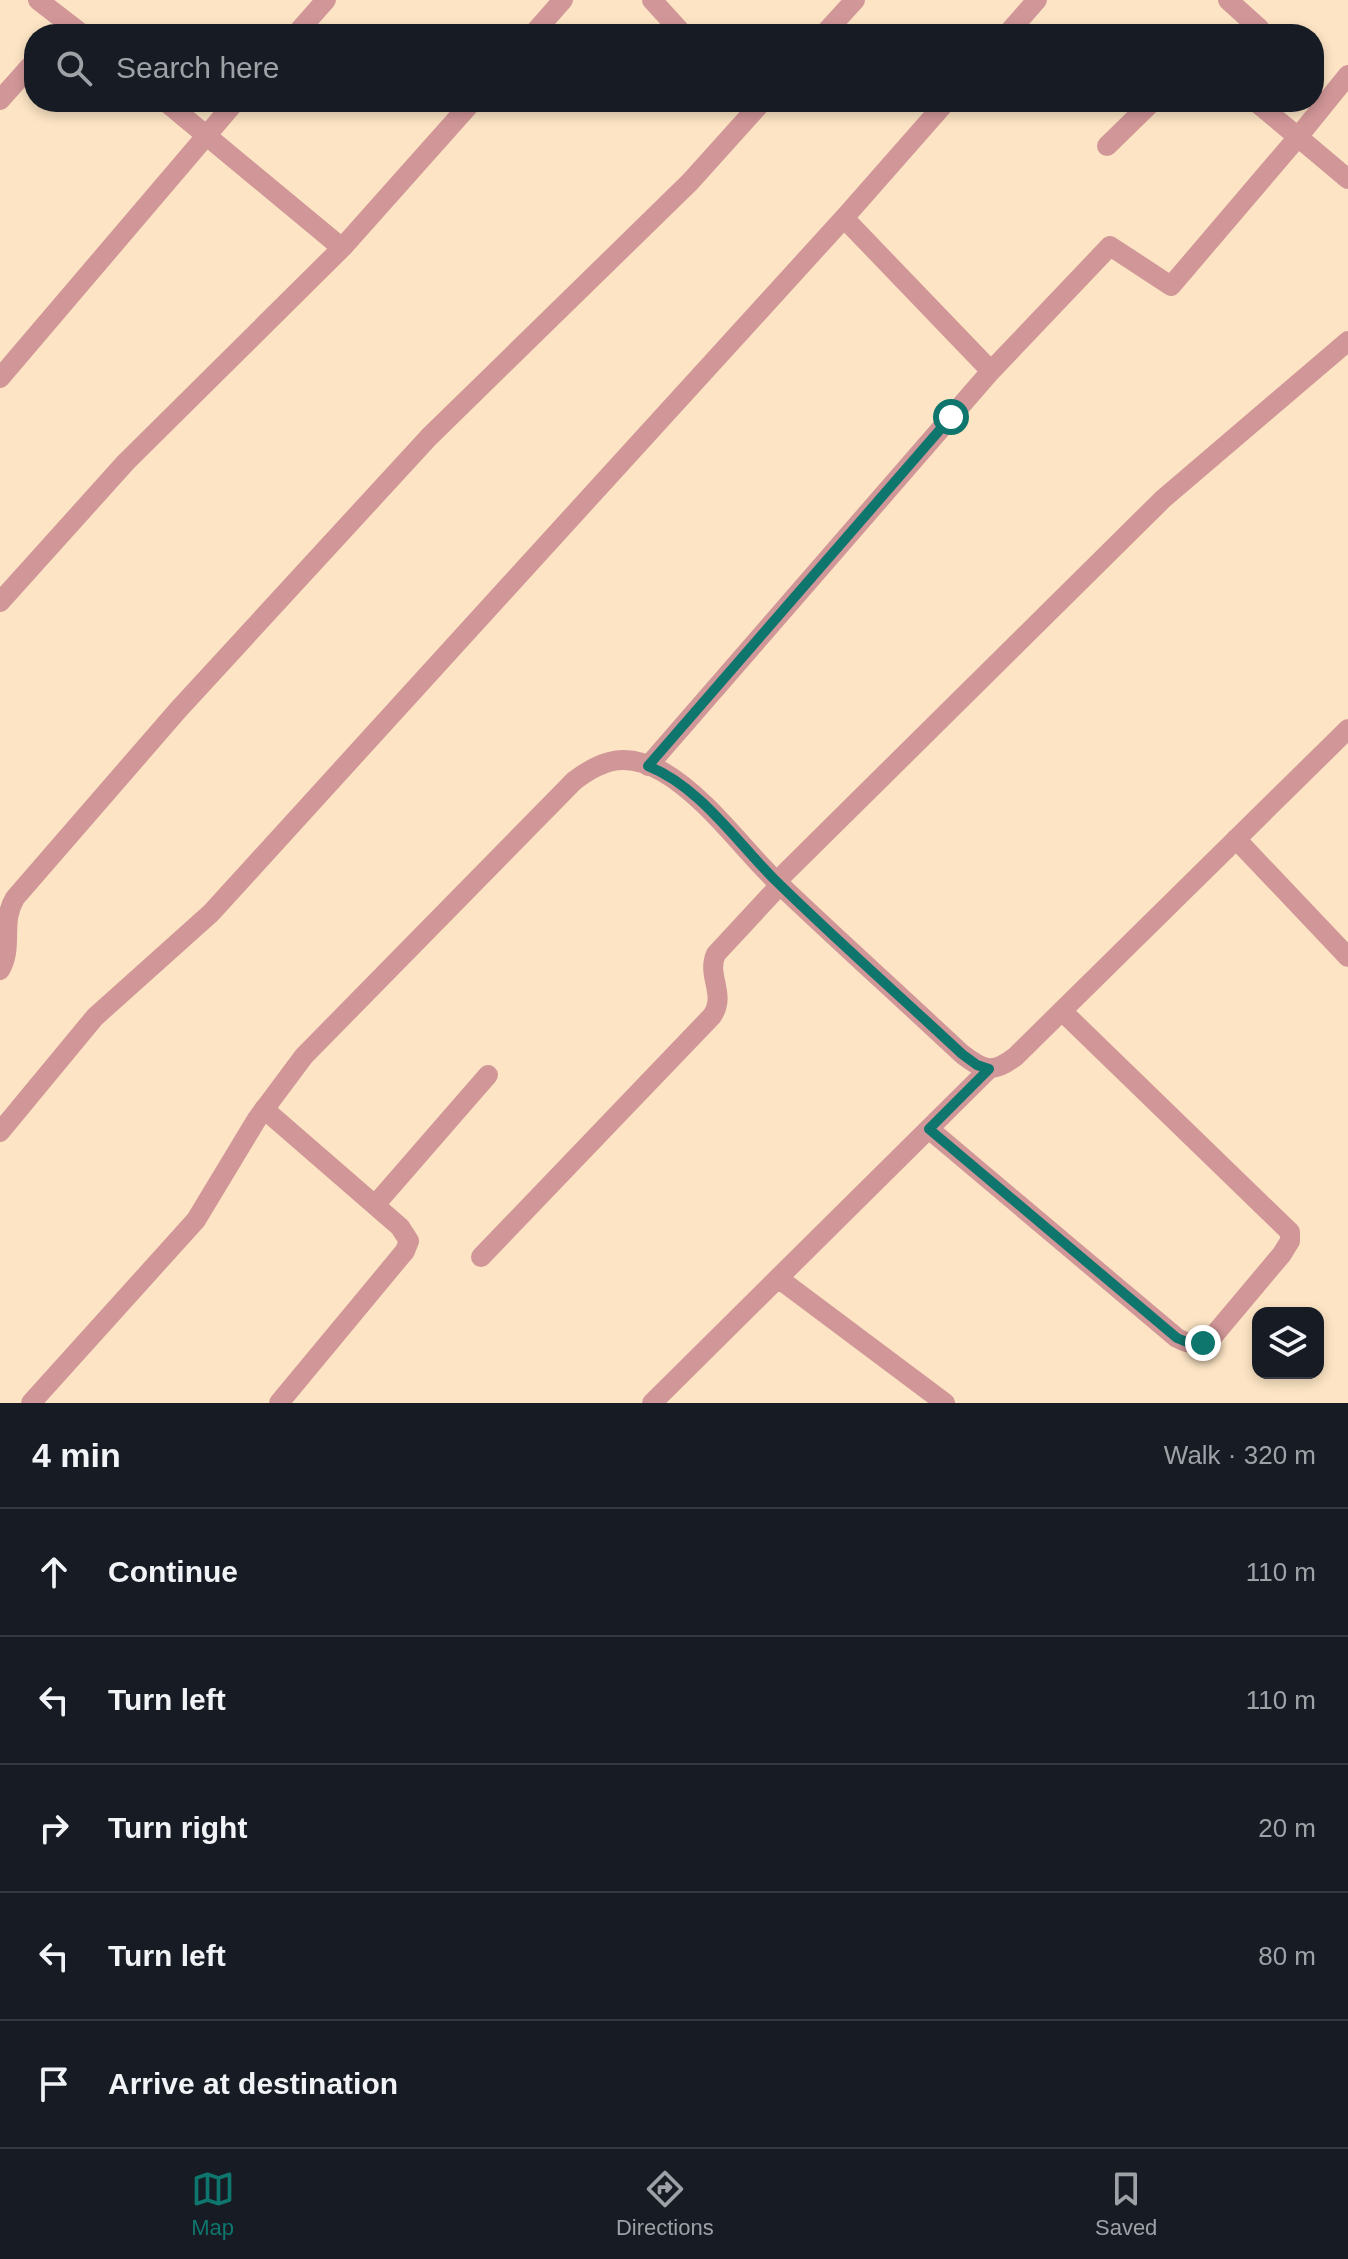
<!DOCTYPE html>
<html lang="en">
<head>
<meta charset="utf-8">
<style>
	:root { --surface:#171b24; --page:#20242c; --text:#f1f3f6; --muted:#9ea1a6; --line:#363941; --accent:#0f766e }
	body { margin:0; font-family:Helvetica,sans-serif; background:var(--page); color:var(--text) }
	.controls { position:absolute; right:24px; bottom:24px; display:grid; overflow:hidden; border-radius:16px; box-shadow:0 4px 12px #0003 }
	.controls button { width:72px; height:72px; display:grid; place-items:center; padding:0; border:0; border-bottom:2px solid var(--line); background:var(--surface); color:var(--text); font:40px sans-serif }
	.stop { position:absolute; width:24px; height:24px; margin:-18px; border:6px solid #0f766e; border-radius:50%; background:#fff }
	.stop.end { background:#0f766e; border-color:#fff; box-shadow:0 2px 8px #0008 }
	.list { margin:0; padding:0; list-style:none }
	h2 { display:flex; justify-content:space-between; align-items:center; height:104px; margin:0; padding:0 32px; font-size:34px }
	h2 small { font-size:26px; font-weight:400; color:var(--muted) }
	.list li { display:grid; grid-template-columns:52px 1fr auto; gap:24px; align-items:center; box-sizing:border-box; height:128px; padding:0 32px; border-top:2px solid var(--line) }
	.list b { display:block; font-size:30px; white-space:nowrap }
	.list em { font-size:26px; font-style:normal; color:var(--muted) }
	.icon { flex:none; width:44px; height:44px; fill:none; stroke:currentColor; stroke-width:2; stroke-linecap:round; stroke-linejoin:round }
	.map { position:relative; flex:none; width:1348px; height:1403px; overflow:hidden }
	.search { position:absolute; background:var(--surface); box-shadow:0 4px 12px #0003; left:24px; right:24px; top:24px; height:88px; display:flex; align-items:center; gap:20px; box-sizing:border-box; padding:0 28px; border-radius:32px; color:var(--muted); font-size:30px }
	.sheet { height:744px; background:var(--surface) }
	nav { display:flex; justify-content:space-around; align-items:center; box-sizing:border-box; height:112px; border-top:2px solid var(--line); background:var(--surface); font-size:22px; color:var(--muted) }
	nav a { display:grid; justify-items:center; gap:4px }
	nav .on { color:var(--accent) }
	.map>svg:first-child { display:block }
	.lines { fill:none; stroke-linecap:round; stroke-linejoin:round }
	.minor { stroke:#d19698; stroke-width:20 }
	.tertiary { stroke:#d19698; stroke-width:20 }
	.route { stroke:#0f766e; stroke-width:10 }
</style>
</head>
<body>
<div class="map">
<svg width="1348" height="1403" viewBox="0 0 1348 1403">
	<rect width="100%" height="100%" fill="#fce4c4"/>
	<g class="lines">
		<!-- minor -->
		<path class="minor" d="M38,0L82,34
			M652,0L683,34
			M1228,0L1260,29
			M296,34L326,0
			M533,34L563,0
			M824,34L855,0
			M1007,34L1037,0
			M0,100L34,62
			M166,102L342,248L472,102
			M1256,102L1298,137L1348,75
			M1107,146L1152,102
			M991,371L1110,246L1171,286L1298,137L1348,179
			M0,378L235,102
			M0,602L126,462L342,248
			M648,766L991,371L844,218L946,102
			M1236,839L1348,957
			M777,881L1163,499L1348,341
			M0,970C14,946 0,923 15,898L178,710L429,437L690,182L762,102
			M264,1109L400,1227L409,1241L405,1251L279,1403
			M929,1129L1177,1338C1192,1346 1200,1345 1214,1335L1282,1254L1290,1241V1232L1062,1011
			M0,1132L95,1017L211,913L844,218
			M375,1205L488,1075
			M481,1257L712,1016C727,994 706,976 716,954L780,885
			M778,1278L945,1403
			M652,1403L989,1069"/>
		<!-- tertiary -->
		<path class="tertiary" d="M31,1403L196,1220L257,1119L304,1056L574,781C604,758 628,752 663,772C706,797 742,848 778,883C839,941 901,997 962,1054C984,1071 993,1074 1016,1056L1348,729"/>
	</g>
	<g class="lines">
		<!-- route -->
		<path class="route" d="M951,417L648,766C699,786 736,841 774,879C835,939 900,996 962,1054L977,1065L989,1069L929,1129L1177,1338L1194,1345L1203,1343"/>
	</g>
</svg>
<div class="controls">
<button><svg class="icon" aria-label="layers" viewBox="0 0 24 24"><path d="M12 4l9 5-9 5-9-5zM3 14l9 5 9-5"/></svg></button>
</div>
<div class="stop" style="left:951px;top:417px"></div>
<div class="stop end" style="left:1203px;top:1343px"></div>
<div class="search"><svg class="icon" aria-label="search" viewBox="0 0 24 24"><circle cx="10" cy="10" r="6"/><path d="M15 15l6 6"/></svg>Search here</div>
</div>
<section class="sheet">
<h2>4 min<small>Walk · 320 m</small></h2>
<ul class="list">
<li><svg class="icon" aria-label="ahead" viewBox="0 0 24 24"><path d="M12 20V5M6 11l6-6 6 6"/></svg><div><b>Continue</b></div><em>110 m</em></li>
<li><svg class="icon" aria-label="left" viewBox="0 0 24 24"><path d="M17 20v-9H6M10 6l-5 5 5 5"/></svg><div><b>Turn left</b></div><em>110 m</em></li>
<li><svg class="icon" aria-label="right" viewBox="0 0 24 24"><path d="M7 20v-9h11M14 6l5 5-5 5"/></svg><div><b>Turn right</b></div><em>20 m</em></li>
<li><svg class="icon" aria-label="left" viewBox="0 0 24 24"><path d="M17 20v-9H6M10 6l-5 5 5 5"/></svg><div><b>Turn left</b></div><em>80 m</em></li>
<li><svg class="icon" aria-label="arrive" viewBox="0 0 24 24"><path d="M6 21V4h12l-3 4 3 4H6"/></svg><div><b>Arrive at destination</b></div></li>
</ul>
</section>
<nav>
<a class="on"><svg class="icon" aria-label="map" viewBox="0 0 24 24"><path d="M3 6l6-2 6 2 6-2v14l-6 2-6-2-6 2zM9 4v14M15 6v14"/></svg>Map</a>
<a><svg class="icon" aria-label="directions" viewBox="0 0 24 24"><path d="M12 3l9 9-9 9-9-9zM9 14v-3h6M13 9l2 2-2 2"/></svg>Directions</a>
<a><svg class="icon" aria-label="saved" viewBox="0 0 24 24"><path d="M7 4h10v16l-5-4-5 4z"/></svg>Saved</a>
</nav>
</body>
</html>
